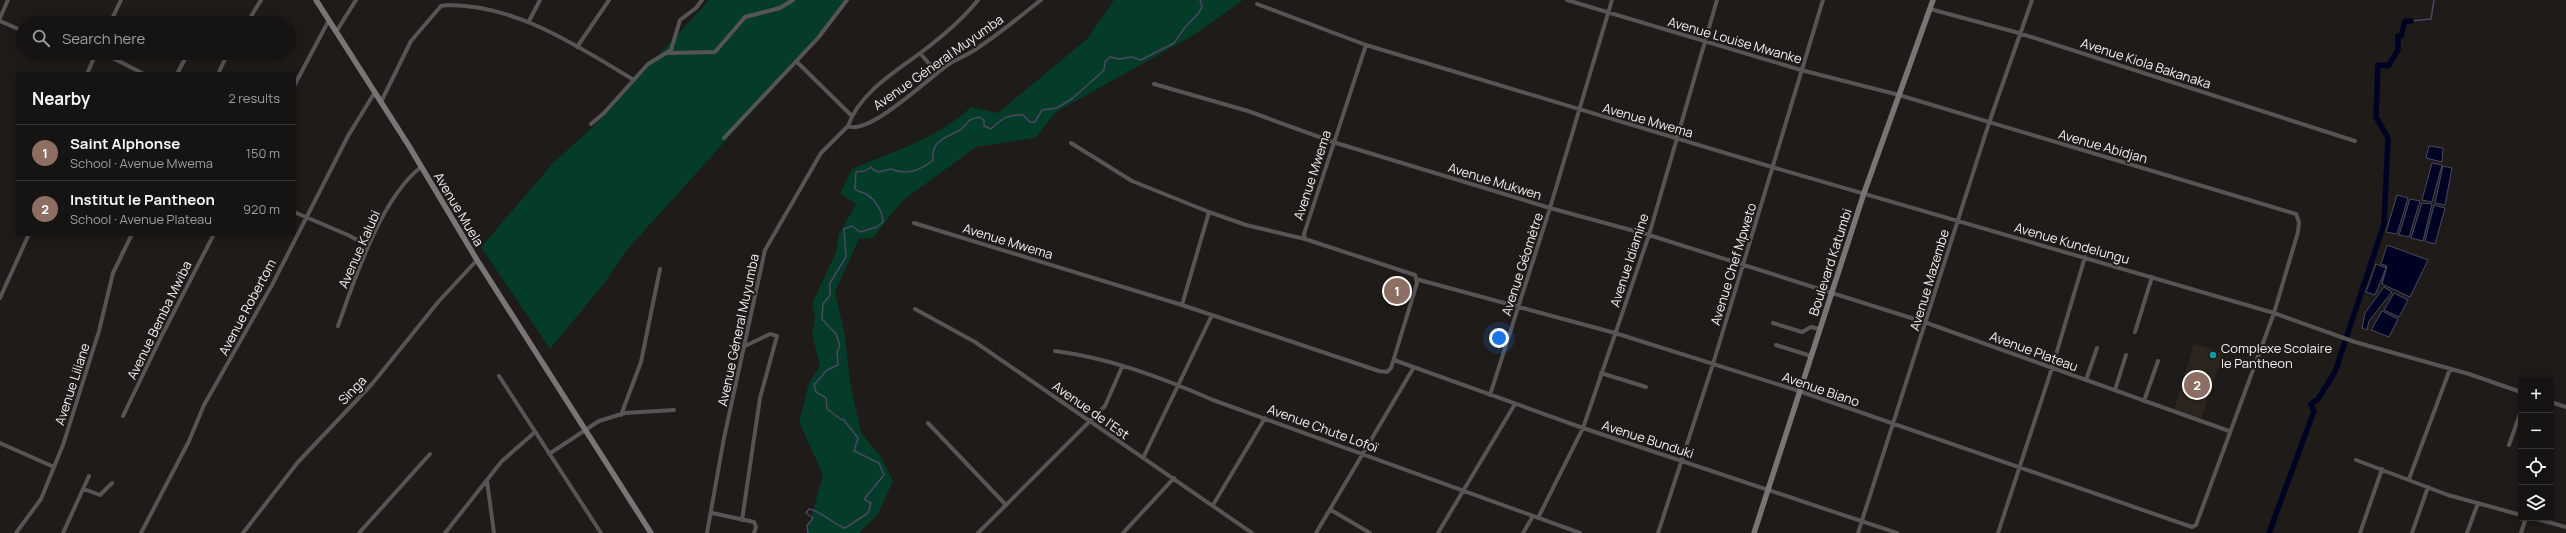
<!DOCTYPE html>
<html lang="en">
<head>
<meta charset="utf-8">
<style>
	:root { --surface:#161412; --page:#232120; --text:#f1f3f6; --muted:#9e9e9f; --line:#353332; --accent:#db2777 }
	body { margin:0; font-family:Manrope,sans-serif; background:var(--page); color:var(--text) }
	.controls { position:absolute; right:12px; bottom:12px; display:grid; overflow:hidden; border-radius:4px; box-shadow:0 2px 10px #0003 }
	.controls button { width:36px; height:36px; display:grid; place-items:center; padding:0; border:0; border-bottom:1px solid var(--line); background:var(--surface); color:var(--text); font:20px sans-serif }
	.you { position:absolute; left:1499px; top:338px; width:14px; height:14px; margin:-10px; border:3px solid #fff; border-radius:50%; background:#1a73e8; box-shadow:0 0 0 6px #1a73e833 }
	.badge { display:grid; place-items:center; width:26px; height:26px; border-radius:50%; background:var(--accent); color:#fff; font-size:13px; font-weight:700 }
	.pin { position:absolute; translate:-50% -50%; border:2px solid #fff; box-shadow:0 1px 4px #0006 }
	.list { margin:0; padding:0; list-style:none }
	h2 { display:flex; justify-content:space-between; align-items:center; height:52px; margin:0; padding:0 16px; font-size:17px }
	h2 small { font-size:13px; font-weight:400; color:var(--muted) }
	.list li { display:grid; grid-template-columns:26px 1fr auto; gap:12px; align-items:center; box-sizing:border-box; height:56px; padding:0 16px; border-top:1px solid var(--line) }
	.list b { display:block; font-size:15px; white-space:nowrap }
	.list p { margin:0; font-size:13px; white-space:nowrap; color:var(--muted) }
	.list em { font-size:13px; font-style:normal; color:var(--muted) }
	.icon { flex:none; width:22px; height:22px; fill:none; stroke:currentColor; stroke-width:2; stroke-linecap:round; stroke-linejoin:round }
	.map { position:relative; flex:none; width:2566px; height:533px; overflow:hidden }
	.search { position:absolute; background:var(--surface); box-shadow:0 2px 10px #0003; left:16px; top:16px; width:280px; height:44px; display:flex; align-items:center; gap:10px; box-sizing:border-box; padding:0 14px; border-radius:22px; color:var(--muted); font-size:15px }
	.panel { position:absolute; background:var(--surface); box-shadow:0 2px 10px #0003; left:16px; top:72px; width:280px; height:164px; border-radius:4px }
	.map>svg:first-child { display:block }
	.built { fill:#2c251e }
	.green { fill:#053b29 }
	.water { fill:#000224; stroke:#494961 }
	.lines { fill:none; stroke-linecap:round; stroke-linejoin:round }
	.stream { stroke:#494961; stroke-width:1.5 }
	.canal { stroke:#000224; stroke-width:5.5 }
	.street { stroke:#575455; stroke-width:4 }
	.secondary { stroke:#787576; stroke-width:5.5 }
	.culture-dot { fill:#0f9aa8; stroke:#1e1b18; stroke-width:1.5 }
	.labels { text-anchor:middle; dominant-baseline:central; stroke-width:4; stroke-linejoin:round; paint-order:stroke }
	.street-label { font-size:13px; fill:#f2f0ef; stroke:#1e1b18 }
	.poi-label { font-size:13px; fill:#f2f0ef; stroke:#1e1b18; text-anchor:start }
</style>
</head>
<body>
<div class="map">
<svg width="2566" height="533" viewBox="0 0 2566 533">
	<rect width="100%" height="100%" fill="#1e1b18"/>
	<!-- built -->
	<path class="built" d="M2194,344L2223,353L2201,419L2174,410Z"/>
	<!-- green -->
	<path class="green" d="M709,0H847L814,43L626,251L605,282L550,349L481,247L553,163L596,124Z
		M1114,0H1243L1194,35L1056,112L1035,138L976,147L902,201L873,238L859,239L835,292L845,335L850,382L861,433L881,457L893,481L878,514L859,533H807L823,475L799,422L809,383L820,366L812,334L815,319L812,304L836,252L839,234L856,204L840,193L852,169C893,152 938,138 971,107L998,113L1087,39Z"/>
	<!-- water -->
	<path class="water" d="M2429,146L2443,148L2442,162L2426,158Z
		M2432,163L2442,165L2432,202L2422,200Z
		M2443,166L2452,168L2445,205L2435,203Z
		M2397,195L2408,198L2397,234L2386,232Z
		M2410,199L2420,201L2409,237L2399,235Z
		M2422,203L2432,204L2423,241L2411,238Z
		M2434,205L2445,208L2435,244L2425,241Z
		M2387,245L2428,260L2410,297L2382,284L2387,266L2381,264Z
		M2376,264L2386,268L2375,295L2366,292Z
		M2384,287L2392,292L2369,321L2367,330L2362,328L2365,313Z
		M2394,293L2408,300L2399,317L2384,310Z
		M2382,311L2398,319L2389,337L2371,330Z"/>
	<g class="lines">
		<!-- stream -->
		<path class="stream" d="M2411,21L2431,19L2434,0
			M808,533L807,526L813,518L806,513L809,509C822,511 831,523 845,528L868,513L871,503L865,500V498L884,475L879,463L854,451L858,438L843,419L842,420L827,409L826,398L816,392L814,385L827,370L838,365L837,352L840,346L836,334L822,319L823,304L830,295V283L846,257L844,229L852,226L860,232L877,227L883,222C883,212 875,199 866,194C862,191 859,193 855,189L856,172L865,171L871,167C878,176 883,170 891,169C905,176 922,170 933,160C931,140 946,138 960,130C970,123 964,120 980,117L984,120V126L991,129C1002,119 1007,114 1023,115L1030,122H1035L1042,110L1057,108L1073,98L1104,70L1105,62L1110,57L1119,59L1132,57L1141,60L1174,43L1186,26L1198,14L1202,7L1200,0"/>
		<!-- canal -->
		<path class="canal" d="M2269,533L2314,411L2311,404L2318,399L2335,372L2384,224L2388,138L2376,117L2378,65L2388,66L2398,50V36H2401L2405,21H2411"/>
		<!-- street -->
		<path class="street" d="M1257,4L1366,45L1772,167L2274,313L2355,342L2469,374L2521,392
			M1930,9L2019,33L2355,141
			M0,18L8,0
			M0,21L23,31
			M529,21L540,0
			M110,23L121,0
			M247,23L261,0
			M336,32L356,0
			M577,47L609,0
			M103,53L144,74
			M669,53L715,52L745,17L780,8L793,0
			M920,53L937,73
			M796,61L852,116
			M87,74L96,53
			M177,74L188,53
			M218,74L228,53
			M1154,84L1248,111L1333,142L1550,208L1649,235L1927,323L2229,431
			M294,86L329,20
			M381,102L411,41L441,6L448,5C517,5 577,46 634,80
			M591,124L604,113L648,64L671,50L680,20L696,8L702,0
			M848,126C859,94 893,73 919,54C939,39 962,20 978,0
			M724,138L818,38L847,0
			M294,212L348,235L368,246
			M914,223L1182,305L1379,371L1387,372L1391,368L1417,283L1415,275L1305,239L1246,225L1209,212L1132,181L1071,143
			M1305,239L1304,234L1366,45
			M1416,279L1615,333L1799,391L2192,527L2196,525L2274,313L2298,232L2299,222L2296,214L1899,95L1801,70L1567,0
			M0,298L29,234
			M1182,305L1209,212
			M915,309L975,342L1252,533
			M1773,323L1802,332L1811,327L1819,329
			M338,326C355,278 381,198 421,167
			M2135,332L2152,277
			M1776,345L1811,356
			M1055,351C1110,358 1163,378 1213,400L1580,533
			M1394,360L1583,428L1897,533
			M1601,373L1646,387
			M499,376L601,533
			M2086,380L2097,348
			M2115,390L2126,355
			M1490,395L1550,208L1612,0
			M2144,401L2158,361
			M2551,402L2566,407
			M621,415L641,362L660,269
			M123,416L161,337L214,234
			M928,423L1006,505
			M0,443L54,467
			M2509,445L2521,411
			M549,454L599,421L625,413L674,410
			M1143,458L1212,315
			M2356,460L2448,495L2521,515
			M2409,479L2450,369
			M487,481L494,533
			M84,489L100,495L112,483
			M1213,505L1265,418
			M1331,510L1370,533
			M712,513L754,522L756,527L754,533
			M1538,518L1583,428L1649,235L1717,0
			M2533,518L2566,527
			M742,520L760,398L777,336L770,334L745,346
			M16,533L41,499L63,445L99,331L113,273L132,234
			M63,533L89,476
			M141,533L189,441L204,405L272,285L348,136L375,92
			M243,533L298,462L372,384L439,301L477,260
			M359,533L430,454
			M445,533L502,461L535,432
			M707,533L724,438L765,250L821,153L848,126C869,136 931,76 949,64C957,59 965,56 973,51C997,36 1019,17 1041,0
			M978,533L1105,406L1122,367
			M1123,533L1174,478
			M1316,533L1414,367
			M1438,533L1515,404
			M1523,533L1533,516
			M1658,533L1713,364L1823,0
			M1858,533L1989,123L2032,0
			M1998,533L2052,368L2085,257
			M2360,533L2382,469
			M2412,533L2428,487
			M2467,533L2478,503
			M2521,533L2526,518"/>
		<!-- secondary -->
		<path class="secondary" d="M316,0L409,146L477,260L651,533
			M1754,533L1864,193L1933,0"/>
	</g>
	<!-- markers -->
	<circle class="culture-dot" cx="2213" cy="355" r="4"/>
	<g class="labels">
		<!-- street labels -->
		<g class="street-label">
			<text transform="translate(1735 40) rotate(16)">Avenue Louise Mwanke</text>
			<text transform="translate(938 62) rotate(-35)">Avenue Géneral Muyumba</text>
			<text transform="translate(2146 63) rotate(18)">Avenue Kiola Bakanaka</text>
			<text transform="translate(1648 120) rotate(16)">Avenue Mwema</text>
			<text transform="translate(2103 146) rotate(16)">Avenue Abidjan</text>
			<text transform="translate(1312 175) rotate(-72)">Avenue Mwema</text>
			<text transform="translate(1495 181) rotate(17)">Avenue Mukwen</text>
			<text transform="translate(459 209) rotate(59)">Avenue Muela</text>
			<text transform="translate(1008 241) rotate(17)">Avenue Mwema</text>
			<text transform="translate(2072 243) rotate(16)">Avenue Kundelungu</text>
			<text transform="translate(359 249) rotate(-66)">Avenue Kalubi</text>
			<text transform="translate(1629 260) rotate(-72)">Avenue Idiamine</text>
			<text transform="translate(1830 262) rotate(-72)">Boulevard Katumbi</text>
			<text transform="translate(1522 264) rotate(-72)">Avenue Géomètre</text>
			<text transform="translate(1733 264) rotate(-73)">Avenue Chef Mpweto</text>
			<text transform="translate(1929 280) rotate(-73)">Avenue Mazembe</text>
			<text transform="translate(247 307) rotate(-62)">Avenue Robertom</text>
			<text transform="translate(159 320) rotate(-64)">Avenue Bemba Mwiba</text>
			<text transform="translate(738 330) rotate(-78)">Avenue Géneral Muyumba</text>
			<text transform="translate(2034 351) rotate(20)">Avenue Plateau</text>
			<text transform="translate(72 384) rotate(-72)">Avenue Liliane</text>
			<text transform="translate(1821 389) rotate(19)">Avenue Biano</text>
			<text transform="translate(352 390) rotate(-46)">Singa</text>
			<text transform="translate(1091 410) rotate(35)">Avenue de l'Est</text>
			<text transform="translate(1323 428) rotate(20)">Avenue Chute Lofoï</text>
			<text transform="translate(1648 439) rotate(18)">Avenue Bunduki</text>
		</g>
		<!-- poi labels -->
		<g class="poi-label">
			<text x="2221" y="348">Complexe Scolaire<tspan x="2221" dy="15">le Pantheon</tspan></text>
		</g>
	</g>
</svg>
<div class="controls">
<button>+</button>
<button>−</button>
<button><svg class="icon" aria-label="locate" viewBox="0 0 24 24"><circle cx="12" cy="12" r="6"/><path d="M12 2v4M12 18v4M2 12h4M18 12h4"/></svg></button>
<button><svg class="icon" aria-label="layers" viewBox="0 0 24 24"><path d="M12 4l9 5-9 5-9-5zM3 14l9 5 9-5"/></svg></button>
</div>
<div class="you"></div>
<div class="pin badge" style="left:1397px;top:291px;background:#8d6e63">1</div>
<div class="pin badge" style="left:2197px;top:385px;background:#8d6e63">2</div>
<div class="search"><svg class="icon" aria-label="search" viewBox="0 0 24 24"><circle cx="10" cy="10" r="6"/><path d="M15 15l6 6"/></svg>Search here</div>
<section class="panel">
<h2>Nearby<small>2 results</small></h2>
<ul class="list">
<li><span class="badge" style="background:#8d6e63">1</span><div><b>Saint Alphonse</b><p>School · Avenue Mwema</p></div><em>150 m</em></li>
<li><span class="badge" style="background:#8d6e63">2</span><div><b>Institut le Pantheon</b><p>School · Avenue Plateau</p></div><em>920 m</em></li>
</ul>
</section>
</div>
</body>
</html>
